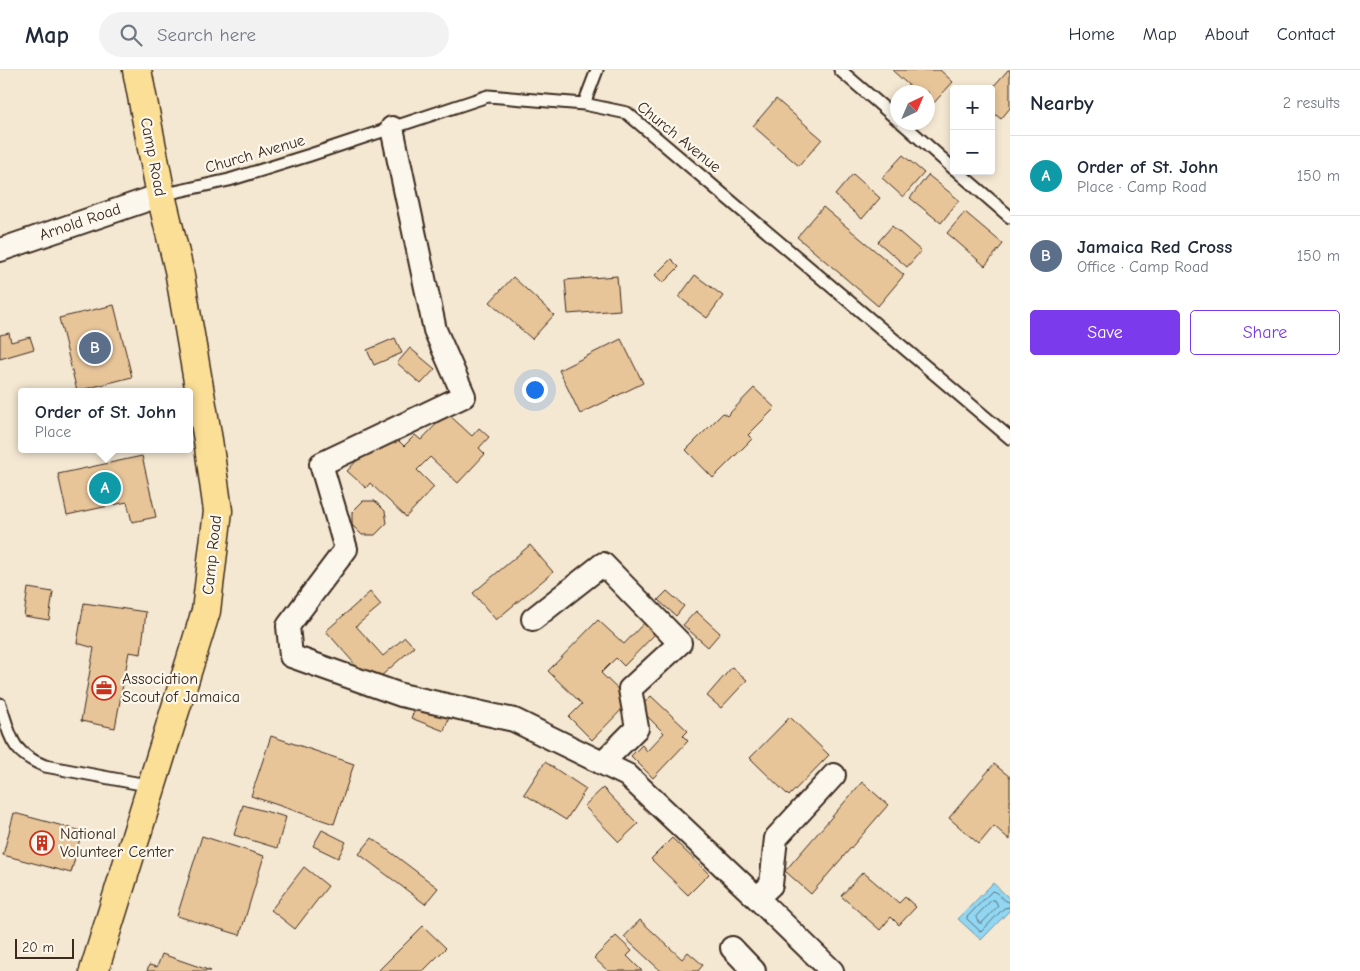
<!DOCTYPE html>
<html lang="en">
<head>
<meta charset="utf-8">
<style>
	:root { --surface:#fff; --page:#f2f2f3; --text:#1f2937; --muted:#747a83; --line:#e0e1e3; --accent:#7c3aed }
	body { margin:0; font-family:"Comic Neue",sans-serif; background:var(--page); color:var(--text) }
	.controls { position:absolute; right:15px; top:15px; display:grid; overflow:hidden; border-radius:5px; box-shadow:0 2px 8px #0003 }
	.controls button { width:45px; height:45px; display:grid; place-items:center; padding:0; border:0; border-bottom:1px solid var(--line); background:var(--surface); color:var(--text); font:25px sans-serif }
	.compass { position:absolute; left:890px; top:15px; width:45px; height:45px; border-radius:50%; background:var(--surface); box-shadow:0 2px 8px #0003; rotate:44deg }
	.scale { position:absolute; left:15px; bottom:12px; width:59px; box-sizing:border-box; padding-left:5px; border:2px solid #3b2a1e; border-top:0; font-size:14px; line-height:18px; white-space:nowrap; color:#3b2a1e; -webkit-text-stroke:4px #fbf7ec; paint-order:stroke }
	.you { position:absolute; left:534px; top:319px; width:18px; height:18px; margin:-12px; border:4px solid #fff; border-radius:50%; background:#1a73e8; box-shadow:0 0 0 8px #1a73e833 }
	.badge { display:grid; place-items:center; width:32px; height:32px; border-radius:50%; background:var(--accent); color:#fff; font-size:16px; font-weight:700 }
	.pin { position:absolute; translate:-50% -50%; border:2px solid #fff; box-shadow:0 1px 5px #0006 }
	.popup { position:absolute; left:18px; top:318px; width:175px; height:65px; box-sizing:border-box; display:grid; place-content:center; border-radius:5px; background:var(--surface); filter:drop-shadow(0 1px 4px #0005); font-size:16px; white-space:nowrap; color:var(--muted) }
	.popup b { font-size:19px; color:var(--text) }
	.popup::after { content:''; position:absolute; left:50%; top:100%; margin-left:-10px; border:10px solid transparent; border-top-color:var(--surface) }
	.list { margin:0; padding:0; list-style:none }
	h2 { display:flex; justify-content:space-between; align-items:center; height:65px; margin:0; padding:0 20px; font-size:21px }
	h2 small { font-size:16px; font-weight:400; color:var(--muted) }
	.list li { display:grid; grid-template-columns:32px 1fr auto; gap:15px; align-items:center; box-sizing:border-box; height:80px; padding:0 20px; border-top:1px solid var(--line) }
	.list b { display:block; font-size:19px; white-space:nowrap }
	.list p { margin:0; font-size:16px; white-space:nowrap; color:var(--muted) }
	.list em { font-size:16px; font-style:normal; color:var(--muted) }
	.actions { display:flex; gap:10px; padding:15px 20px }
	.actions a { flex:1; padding:11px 0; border:1px solid var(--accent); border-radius:5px; text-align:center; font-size:18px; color:var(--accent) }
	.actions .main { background:var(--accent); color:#fff }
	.icon { flex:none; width:28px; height:28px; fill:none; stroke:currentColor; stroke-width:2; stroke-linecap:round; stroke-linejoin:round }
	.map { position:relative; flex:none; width:1010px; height:901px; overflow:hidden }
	header { display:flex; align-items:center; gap:30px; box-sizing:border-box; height:70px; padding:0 25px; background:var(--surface); border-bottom:1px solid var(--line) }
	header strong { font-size:24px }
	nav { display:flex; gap:28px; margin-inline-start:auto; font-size:18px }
	.search { width:350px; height:45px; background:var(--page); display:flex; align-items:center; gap:12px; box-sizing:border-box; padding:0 18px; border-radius:28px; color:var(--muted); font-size:19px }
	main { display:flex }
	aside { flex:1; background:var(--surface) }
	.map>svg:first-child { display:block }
	.water { fill:#91d7f3; stroke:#6f929e }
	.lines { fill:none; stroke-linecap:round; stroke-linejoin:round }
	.shore { stroke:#5d6f73; stroke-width:1 }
	.building { fill:#e8c599; stroke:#3b2a1e }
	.lane-casing { stroke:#3b2a1e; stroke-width:15 }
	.street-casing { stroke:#3b2a1e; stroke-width:26 }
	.primary-casing { stroke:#3b2a1e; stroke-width:31 }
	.lane { stroke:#fbf7ec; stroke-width:11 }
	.street { stroke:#fbf7ec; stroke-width:22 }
	.primary { stroke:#fbdf96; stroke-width:28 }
	.labels { text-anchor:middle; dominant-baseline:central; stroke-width:4.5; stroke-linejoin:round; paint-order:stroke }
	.street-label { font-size:16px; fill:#3b2a1e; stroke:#fbf7ec }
	.poi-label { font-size:16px; fill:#3b2a1e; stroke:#fbf7ec; text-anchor:start }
</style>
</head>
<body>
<header>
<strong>Map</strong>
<div class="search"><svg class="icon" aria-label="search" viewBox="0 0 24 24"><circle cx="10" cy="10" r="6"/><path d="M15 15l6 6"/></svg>Search here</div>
<nav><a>Home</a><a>Map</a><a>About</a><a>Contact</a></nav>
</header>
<main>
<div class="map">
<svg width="1010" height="901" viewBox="0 0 1010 901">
	<rect width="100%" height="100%" fill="#f5e8d3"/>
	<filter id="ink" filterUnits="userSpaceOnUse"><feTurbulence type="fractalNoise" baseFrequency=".02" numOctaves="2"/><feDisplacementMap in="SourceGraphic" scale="10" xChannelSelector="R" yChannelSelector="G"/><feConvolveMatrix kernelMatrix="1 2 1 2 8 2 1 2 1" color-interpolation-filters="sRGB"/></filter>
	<g filter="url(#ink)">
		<!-- water -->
		<path class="water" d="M993,813L1010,829V840L981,870L958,849Z"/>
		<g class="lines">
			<!-- shore -->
			<path class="shore" d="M992,830H995L998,836L982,853H979L976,847Z
				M1010,832C1003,832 999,822 992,821L967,847V849L981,862L1004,838L1010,837"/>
		</g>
		<!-- building -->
		<path class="building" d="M892,0H940L953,12L931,36L928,33V22H916Z
			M1008,0H1010V38L1001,49L991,41V19Z
			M776,29L822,69L799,96L753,56Z
			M903,85L924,103L903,127L882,108Z
			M853,104L880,128L862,149L835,125Z
			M928,105L959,130L941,153L910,128Z
			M823,137L904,205L878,236L797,167Z
			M965,142L1003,174L985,196L947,163Z
			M892,156L921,181L907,197L878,172Z
			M671,189L679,197L663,213L655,205Z
			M695,205L723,226L707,248L679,227Z
			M617,206L620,240L568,244L565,210Z
			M513,207L554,245L532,269L490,232Z
			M114,235L132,307L77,321L59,248Z
			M9,263L11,272L30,267L34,279L0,289V265Z
			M395,268L402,283L374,295L367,280Z
			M621,269L643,313L580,344L559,300Z
			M410,278L435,299L421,314L397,293Z
			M754,318L775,338L748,365L752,369L713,408L686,380L723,343L727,346Z
			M447,343L472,366L479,358L489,367L479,378L485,384L458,413L430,387L417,400L434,417L406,447L370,413L366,418L347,401L373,373L381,379L394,366L404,376L415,365L421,370Z
			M142,386L156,447L132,452L127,432L67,445L58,404Z
			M363,431H375L385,441L387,453L375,465H362L352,455V442Z
			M530,475L553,502L496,550L473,523Z
			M28,518L53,522L49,550L24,546Z
			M667,521L684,536L676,546L658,530Z
			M370,522L381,535L356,556L383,586L405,567L414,577L372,614L326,561Z
			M84,533L146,542L141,584L129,582L115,658L81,651L94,578L77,573Z
			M696,541L720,563L708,577L683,555Z
			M598,550L624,574L644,553L655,564L624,596L616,588L601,603L630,631L592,670L569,647L582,634L548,601Z
			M732,597L747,610L721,638L707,626Z
			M651,626L688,661L683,666L688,671L653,708L631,686L642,675L647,681L664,663L639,638Z
			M419,629L451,642L444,661L411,648Z
			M790,647L829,685L789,726L750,688Z
			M271,666L354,694L334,754L251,726Z
			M545,692L586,719L566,750L524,724Z
			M994,694L1010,707V770L994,756L979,774L949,748Z
			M862,712L888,735L811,824L785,801Z
			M603,718L638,754L619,772L584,736Z
			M243,735L286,747L277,778L234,765Z
			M14,743L82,761L71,803L3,785Z
			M322,760L346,772L338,788L313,776Z
			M202,766L264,786L240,865L177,846Z
			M372,768L438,818L425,834L359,784Z
			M672,768L709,804L688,825L651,789Z
			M304,797L328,816L295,859L271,840Z
			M863,802L899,833L905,827L916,837L899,855L891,847L880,860L841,826Z
			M640,850L682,889L688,882L703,895L698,901H661L624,867Z
			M423,856L446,878L423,901H378Z
			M616,866L632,881L627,886L642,901H608L594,888Z
			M162,884L211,901H147L149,895L157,897Z"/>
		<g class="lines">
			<!-- lane casing -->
			<g class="lane-casing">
				<path id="lane" d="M840,0L898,50
					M584,34L597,0
					M901,52L954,99
					M957,101L1010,147
					M161,125L229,110L310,85L488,26L584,34L627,43L1010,368
					M0,634C11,667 10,682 45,696L152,716"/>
			</g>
			<!-- street casing -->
			<g class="street-casing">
				<path id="street" d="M392,58L435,260L464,326L321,394L346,479L288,556L291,586L401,625L514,650L602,693L637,658L630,619L680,573L603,494L533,549
					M0,180L161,125
					M602,693L627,705L757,828L771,815L776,768L834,705
					M757,828L832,901
					M732,878L754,901"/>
			</g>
			<!-- primary casing -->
			<g class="primary-casing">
				<path id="primary" d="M94,901L206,541L218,441L208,370L179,200L161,125L137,0"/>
			</g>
			<!-- lane -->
			<use href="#lane" class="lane"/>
			<!-- street -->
			<use href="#street" class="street"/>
			<!-- primary -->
			<use href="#primary" class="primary"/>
		</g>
	</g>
	<!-- icons -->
	<defs>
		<g id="office-ring" transform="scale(1.25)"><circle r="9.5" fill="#fbf7ec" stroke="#c8321e" stroke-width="1.5"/><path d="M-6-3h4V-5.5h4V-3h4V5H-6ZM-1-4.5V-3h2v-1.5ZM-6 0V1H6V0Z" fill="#c8321e"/></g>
		<g id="building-ring" transform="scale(1.25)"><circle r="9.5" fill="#fbf7ec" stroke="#c8321e" stroke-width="1.5"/><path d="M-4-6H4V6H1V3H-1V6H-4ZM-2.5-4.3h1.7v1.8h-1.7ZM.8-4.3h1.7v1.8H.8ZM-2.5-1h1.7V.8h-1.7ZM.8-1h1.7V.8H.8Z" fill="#c8321e"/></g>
	</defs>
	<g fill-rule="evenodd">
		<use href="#office-ring" x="104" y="618"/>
		<use href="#building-ring" x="42" y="773"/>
	</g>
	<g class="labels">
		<!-- street labels -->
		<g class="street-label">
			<text transform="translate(679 67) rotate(39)">Church Avenue</text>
			<text transform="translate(255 84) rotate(-16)">Church Avenue</text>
			<text transform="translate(153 87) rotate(79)">Camp Road</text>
			<text transform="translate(80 152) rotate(-19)">Arnold Road</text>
			<text transform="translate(212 485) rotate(-84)">Camp Road</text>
		</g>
		<!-- poi labels -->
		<g class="poi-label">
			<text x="122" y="609">Association<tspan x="122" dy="18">Scout of Jamaica</tspan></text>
			<text x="60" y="764">National<tspan x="60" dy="18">Volunteer Center</tspan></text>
		</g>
	</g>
</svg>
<div class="controls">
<button>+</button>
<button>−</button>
</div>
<svg class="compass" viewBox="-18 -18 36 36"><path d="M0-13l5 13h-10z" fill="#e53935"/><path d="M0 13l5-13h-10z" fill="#747a83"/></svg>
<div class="scale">20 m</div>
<div class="you"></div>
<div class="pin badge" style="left:105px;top:418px;background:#0f9aa8">A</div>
<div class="popup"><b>Order of St. John</b>Place</div>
<div class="pin badge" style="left:95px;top:278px;background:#5c6f8a">B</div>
</div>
<aside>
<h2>Nearby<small>2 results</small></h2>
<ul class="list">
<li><span class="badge" style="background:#0f9aa8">A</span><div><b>Order of St. John</b><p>Place · Camp Road</p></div><em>150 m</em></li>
<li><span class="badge" style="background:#5c6f8a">B</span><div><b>Jamaica Red Cross</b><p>Office · Camp Road</p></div><em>150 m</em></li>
</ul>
<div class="actions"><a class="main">Save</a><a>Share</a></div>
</aside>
</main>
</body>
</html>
